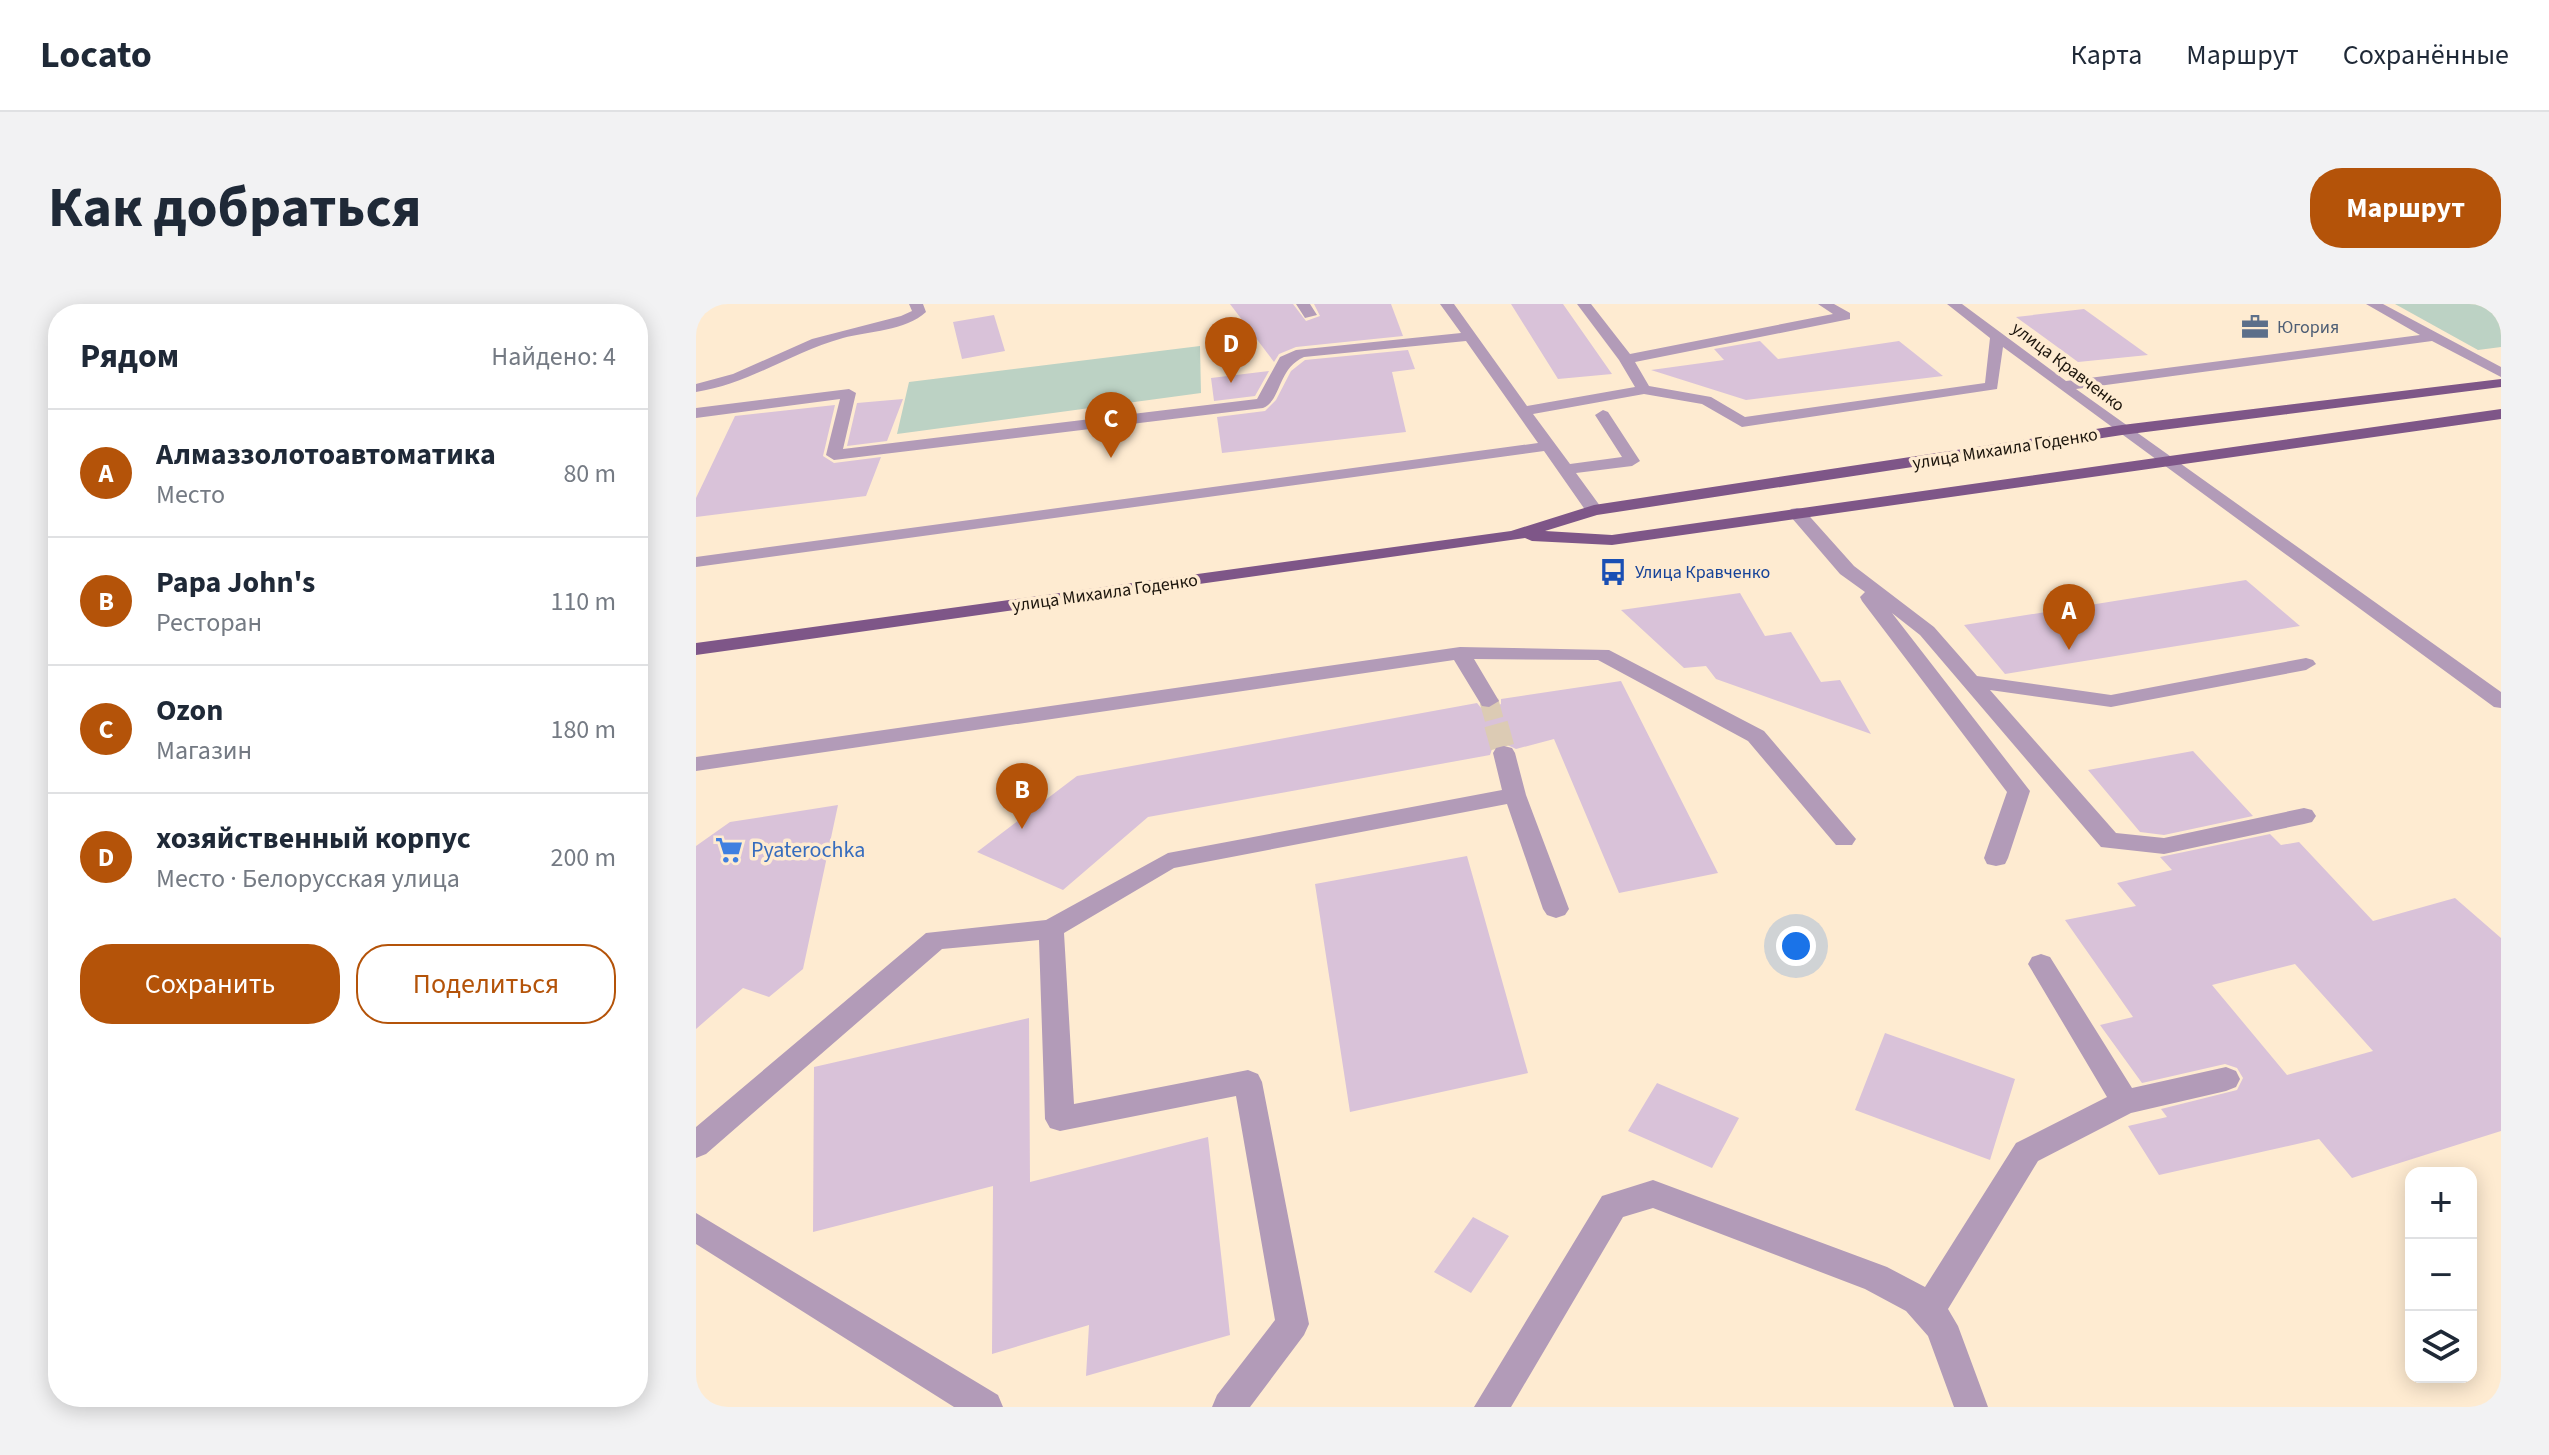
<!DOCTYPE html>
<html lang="ru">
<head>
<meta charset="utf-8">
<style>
	:root { --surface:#fff; --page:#f2f2f3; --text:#1f2937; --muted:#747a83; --line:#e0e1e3; --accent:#b45309 }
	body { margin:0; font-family:"Source Sans 3",sans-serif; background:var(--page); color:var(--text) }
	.controls { position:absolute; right:24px; bottom:24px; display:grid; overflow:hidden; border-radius:16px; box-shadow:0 4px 20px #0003 }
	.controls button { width:72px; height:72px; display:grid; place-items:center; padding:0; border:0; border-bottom:2px solid var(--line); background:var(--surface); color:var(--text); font:40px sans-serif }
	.you { position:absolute; left:1100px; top:642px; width:28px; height:28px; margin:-20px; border:6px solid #fff; border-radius:50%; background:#1a73e8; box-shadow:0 0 0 12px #1a73e833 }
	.badge { display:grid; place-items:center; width:52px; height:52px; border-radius:50%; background:var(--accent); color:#fff; font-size:26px; font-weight:700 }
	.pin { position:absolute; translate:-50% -66px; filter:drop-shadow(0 2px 4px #0008) }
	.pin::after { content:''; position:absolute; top:42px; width:28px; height:24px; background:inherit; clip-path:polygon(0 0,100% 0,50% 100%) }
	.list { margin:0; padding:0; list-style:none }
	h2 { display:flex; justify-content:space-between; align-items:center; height:104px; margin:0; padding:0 32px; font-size:34px }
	h2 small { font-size:26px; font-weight:400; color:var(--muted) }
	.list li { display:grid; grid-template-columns:52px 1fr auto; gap:24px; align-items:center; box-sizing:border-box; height:128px; padding:0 32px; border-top:2px solid var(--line) }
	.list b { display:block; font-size:30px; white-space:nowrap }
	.list p { margin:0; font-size:26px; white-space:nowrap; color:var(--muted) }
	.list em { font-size:26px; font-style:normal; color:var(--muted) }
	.actions { display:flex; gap:16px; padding:24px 32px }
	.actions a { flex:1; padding:18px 0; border:2px solid var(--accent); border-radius:32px; text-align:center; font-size:28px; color:var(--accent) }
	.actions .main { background:var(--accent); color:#fff }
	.icon { flex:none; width:44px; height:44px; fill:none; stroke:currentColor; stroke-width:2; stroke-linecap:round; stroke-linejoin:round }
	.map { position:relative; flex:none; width:1805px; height:1103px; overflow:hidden; border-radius:32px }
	header { display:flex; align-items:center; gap:48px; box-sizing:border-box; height:112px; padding:0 40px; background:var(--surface); border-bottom:2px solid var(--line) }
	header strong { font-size:38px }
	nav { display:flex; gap:44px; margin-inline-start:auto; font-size:28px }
	.intro { display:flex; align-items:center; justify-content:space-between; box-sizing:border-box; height:192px; padding:0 48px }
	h1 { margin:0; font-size:56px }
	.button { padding:20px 36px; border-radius:32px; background:var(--accent); color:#fff; font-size:28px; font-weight:700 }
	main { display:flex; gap:48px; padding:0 48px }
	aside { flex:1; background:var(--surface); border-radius:32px; box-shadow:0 4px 20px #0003 }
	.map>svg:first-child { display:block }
	.green { fill:#bcd2c4 }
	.building { fill:#d9c2d9; fill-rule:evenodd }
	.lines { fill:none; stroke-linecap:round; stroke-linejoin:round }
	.minor-tunnel-far1 { stroke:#dccbb4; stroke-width:19; stroke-dasharray:19 9; stroke-linecap:butt }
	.minor-tunnel { stroke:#dccbb4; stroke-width:24; stroke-dasharray:24 12; stroke-linecap:butt }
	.minor { fill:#b29bb8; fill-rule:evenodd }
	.major { fill:#7e5688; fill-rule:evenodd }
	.labels { text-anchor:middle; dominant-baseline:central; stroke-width:7; stroke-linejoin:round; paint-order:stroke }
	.far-service-label { font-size:18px; fill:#4e5e75; stroke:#feebd1; text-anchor:start }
	.far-street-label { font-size:18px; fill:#1d160d; stroke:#feebd1 }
	.far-transit-label { font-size:18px; fill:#164399; stroke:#feebd1; text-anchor:start }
	.shop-label { font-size:22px; fill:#366cbe; stroke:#feebd1; text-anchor:start }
</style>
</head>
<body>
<header>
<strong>Locato</strong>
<nav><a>Карта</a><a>Маршрут</a><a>Сохранённые</a></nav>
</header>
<div class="intro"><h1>Как добраться</h1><a class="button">Маршрут</a></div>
<main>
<aside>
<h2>Рядом<small>Найдено: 4</small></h2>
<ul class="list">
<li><span class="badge">A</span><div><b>Алмаззолотоавтоматика</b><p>Место</p></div><em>80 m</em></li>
<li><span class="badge">B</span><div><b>Papa John's</b><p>Ресторан</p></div><em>110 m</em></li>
<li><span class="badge">C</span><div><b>Ozon</b><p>Магазин</p></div><em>180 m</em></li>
<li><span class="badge">D</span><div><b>хозяйственный корпус</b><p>Место · Белорусская улица</p></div><em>200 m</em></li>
</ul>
<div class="actions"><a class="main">Сохранить</a><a>Поделиться</a></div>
</aside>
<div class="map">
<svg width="1805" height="1103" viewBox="0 0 1805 1103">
	<rect width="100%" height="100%" fill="#feebd1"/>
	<!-- green -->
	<path class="green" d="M1699,0H1805V43L1782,46Z
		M504,42L505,89L201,130L213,78Z"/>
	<!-- building -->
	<path class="building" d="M534,0H597L610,17L624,12L618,0H695L707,32L600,43L583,50L578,58Z
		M815,0H867L916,70L862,75Z
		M1388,5L1452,51L1382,58L1320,13Z
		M298,11L309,47L266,55L257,18Z
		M1064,37L1082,55L1203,37L1247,72L1050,96L955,66L1028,56L1018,45Z
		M712,46L719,65L696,68L710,128L526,149L521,113L569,107L580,96L595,67L609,56Z
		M573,67L559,92L518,97L515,74Z
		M207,95L191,137L151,142L161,99Z
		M139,101L127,152L138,159L185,153L170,192L0,213V194L39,112Z
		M1550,276L1604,322L1309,370L1268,321Z
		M1044,289L1069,332L1095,328L1125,378L1144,376L1175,430L1020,375L1010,362L988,364L925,306Z
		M925,377L1022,569L923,589L858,435L820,445L807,439L797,442L794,451L452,513L367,586L281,548L381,472L781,399L786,405L793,406L805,400V395Z
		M1497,447L1557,512L1468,531L1444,528L1392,466Z
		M142,501L107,665L73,693L47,684L0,725V542L34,518Z
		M1574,530L1585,541L1603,538L1677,617L1759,594L1805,634V827L1656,874L1623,835L1463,871L1432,822L1471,813L1465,805L1541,786L1547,774L1541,764L1529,760L1446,779L1404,721L1437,713L1369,616L1440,602L1421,579L1476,566L1464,553ZM1599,660L1677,747L1591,771L1516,681Z
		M771,552L832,769L654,808L619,580Z
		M333,714L334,878L512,833L534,1031L390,1072L393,1021L296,1050L297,882L117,928L118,763Z
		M1189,729L1319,775L1294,856L1159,806Z
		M961,779L1043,814L1016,864L932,827Z
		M777,913L813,932L775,989L738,968Z"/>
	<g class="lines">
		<!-- minor-tunnel-far1 -->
		<path class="minor-tunnel-far1" d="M793,397L800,422"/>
		<!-- minor-tunnel -->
		<path class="minor-tunnel" d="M800,420L808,449"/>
		<!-- minor -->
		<path class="minor" d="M213,0H227L230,8C210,27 172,27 147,34C96,48 53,80 0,88V80L37,70L116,35L205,12L216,7Z
			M600,0H614L621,11L609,14Z
			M744,0H758L831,102L939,83L923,56L881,0H895L934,50L1137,10L1122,0H1138L1154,9V15L939,58L953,82L1015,93L1049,113L1289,79L1294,34L1251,0H1266L1370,77L1724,31L1670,0H1687L1805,63V73L1736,37L1380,85L1805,388V404L1798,403L1307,43L1301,85L1046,123L1006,100L948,90L837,110L874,160L926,153L899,111L907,106L912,108L944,157L936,162L880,169L907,206L898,211L892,210L848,147L0,263V253L842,139L770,37L608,53C581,65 586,96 567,104L138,156L130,151L144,95L0,114V104L153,85L160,89L147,145L561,95L584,53L600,46L765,29Z
			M1101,204L1107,205L1158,262L1238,323L1281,372L1415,391L1610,354L1617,356L1620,360L1610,366L1415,403L1294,386L1420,529L1468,534L1608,504L1616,506L1620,512L1616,518L1608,520L1468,550L1405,543L1224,331L1196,309L1334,487L1312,554L1309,560L1300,562L1291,560L1288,554L1311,488L1166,297L1164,293L1169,288L1144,270L1095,213L1092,209L1095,205Z
			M764,343L913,346L1068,427L1160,535L1156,541H1140L1052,437L902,356L778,355L803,397L793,403L786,402L758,356L0,467V453Z
			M808,442L816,444L819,449L830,491L873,605L869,611L860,614L851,611L847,605L811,500L478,564L368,629L378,800L552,766L562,770L566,778L613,1020L608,1031L554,1103H516L521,1091L579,1016L540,792L364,827L354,824L349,815L343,636L246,645L10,850L0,854V823L230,629L350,616L472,549L806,486L797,449L800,444Z
			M1345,650L1354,653L1436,784L1530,763L1540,767L1544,775L1540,783L1530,787L1435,809L1342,857L1252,1005L1262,1022L1292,1103H1258L1232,1032L1210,1007L1169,985L957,904L927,913L815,1103H778L906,892L957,876L1191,963L1229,983L1320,839L1411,793L1332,660L1336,653Z
			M0,909L302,1091L307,1103H258L0,940Z"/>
		<!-- major -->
		<path class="major" d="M1805,75V83L1426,131L901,211L849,227L916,231L1805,105V115L916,241L836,237L829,234L0,351V339L815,227L898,201L1426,121Z"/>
	</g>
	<!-- icons -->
	<defs>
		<g id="office-bare" transform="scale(2.16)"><path d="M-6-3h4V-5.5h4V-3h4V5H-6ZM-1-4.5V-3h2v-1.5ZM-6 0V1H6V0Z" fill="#5c6f8a" stroke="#feebd1" stroke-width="2.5" paint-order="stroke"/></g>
		<g id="bus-bare" transform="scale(2.16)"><path d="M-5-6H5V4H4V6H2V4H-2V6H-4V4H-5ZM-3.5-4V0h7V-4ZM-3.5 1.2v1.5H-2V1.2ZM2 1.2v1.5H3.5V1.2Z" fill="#1a4fb4" stroke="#feebd1" stroke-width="2.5" paint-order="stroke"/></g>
		<g id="supermarket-bare" transform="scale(2.16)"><path d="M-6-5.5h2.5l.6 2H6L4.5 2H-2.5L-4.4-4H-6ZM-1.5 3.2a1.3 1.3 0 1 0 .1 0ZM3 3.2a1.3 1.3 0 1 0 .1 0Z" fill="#3f7fe0" stroke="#feebd1" stroke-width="2.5" paint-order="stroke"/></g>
	</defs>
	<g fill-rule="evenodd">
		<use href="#office-bare" x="1559" y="23"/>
		<use href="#bus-bare" x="917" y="268"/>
		<use href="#supermarket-bare" x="33" y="546"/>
	</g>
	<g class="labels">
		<!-- far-service labels -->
		<g class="far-service-label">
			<text x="1581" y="23">Югория</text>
		</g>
		<!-- far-street labels -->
		<g class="far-street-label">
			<text transform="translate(1372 63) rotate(37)">улица Кравченко</text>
			<text transform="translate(1309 145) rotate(-9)">улица Михаила Годенко</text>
			<text transform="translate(409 289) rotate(-8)">улица Михаила Годенко</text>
		</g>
		<!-- far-transit labels -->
		<g class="far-transit-label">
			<text x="939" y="268">Улица Кравченко</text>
		</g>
		<!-- shop labels -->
		<g class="shop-label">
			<text x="55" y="546">Pyaterochka</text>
		</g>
	</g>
</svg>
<div class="controls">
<button>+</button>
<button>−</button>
<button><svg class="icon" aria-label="layers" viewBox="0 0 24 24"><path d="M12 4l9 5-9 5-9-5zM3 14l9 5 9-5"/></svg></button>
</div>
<div class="you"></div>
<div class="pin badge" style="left:1373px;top:346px">A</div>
<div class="pin badge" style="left:326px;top:525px">B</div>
<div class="pin badge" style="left:415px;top:154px">C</div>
<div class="pin badge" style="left:535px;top:79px">D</div>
</div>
</main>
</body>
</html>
